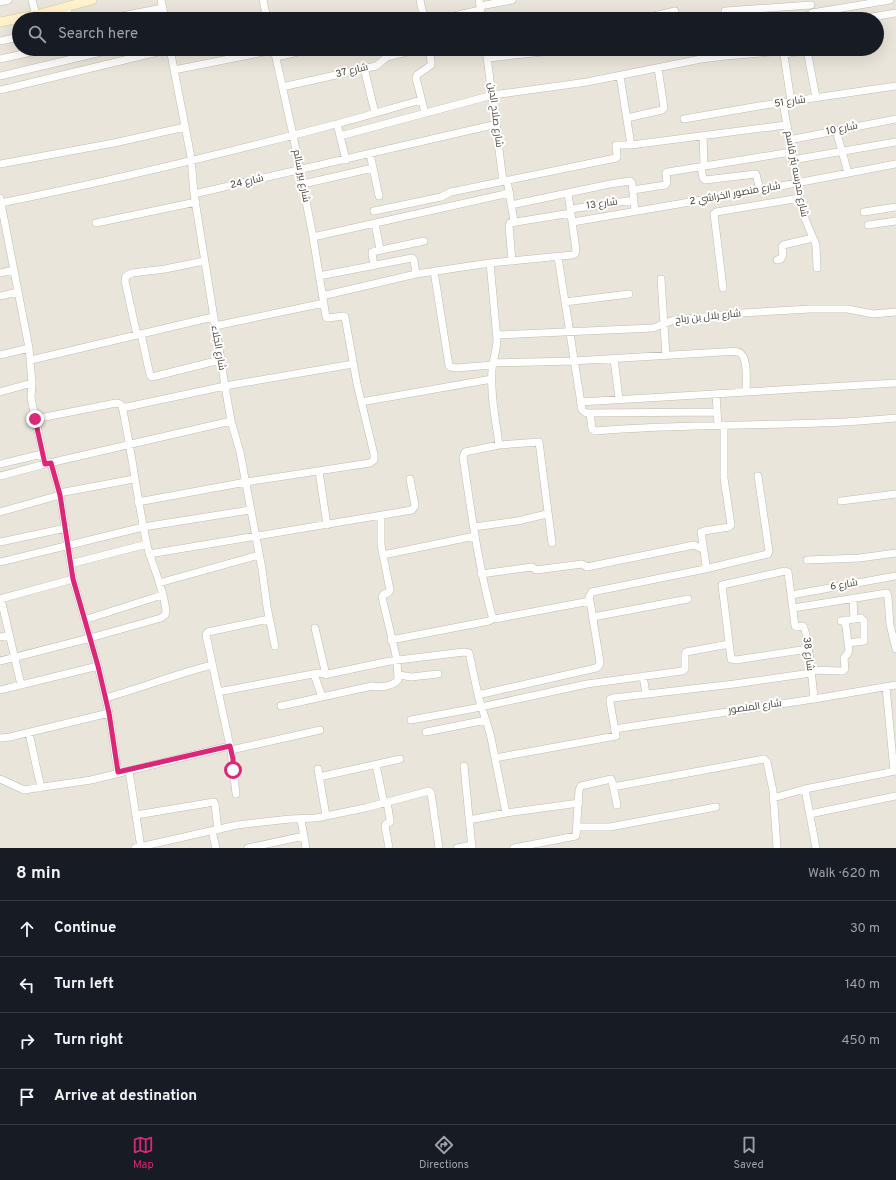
<!DOCTYPE html>
<html lang="en">
<head>
<meta charset="utf-8">
<style>
	:root { --surface:#171b24; --page:#20242c; --text:#f1f3f6; --muted:#9ea1a6; --line:#363941; --accent:#db2777 }
	body { margin:0; font-family:Overpass,Cairo,sans-serif; background:var(--page); color:var(--text) }
	.stop { position:absolute; width:12px; height:12px; margin:-9px; border:3px solid #db2777; border-radius:50%; background:#fff }
	.stop.end { background:#db2777; border-color:#fff; box-shadow:0 1px 4px #0008 }
	.list { margin:0; padding:0; list-style:none }
	h2 { display:flex; justify-content:space-between; align-items:center; height:52px; margin:0; padding:0 16px; font-size:17px }
	h2 small { font-size:13px; font-weight:400; color:var(--muted) }
	.list li { display:grid; grid-template-columns:26px 1fr auto; gap:12px; align-items:center; box-sizing:border-box; height:56px; padding:0 16px; border-top:1px solid var(--line) }
	.list b { display:block; font-size:15px; white-space:nowrap }
	.list em { font-size:13px; font-style:normal; color:var(--muted) }
	.icon { flex:none; width:22px; height:22px; fill:none; stroke:currentColor; stroke-width:2; stroke-linecap:round; stroke-linejoin:round }
	.map { position:relative; flex:none; width:896px; height:848px; overflow:hidden }
	.search { position:absolute; background:var(--surface); box-shadow:0 4px 16px #0002; left:12px; right:12px; top:12px; height:44px; display:flex; align-items:center; gap:10px; box-sizing:border-box; padding:0 14px; border-radius:22px; color:var(--muted); font-size:15px }
	.sheet { height:276px; background:var(--surface) }
	nav { display:flex; justify-content:space-around; align-items:center; box-sizing:border-box; height:56px; border-top:1px solid var(--line); background:var(--surface); font-size:11px; color:var(--muted) }
	nav a { display:grid; justify-items:center; gap:2px }
	nav .on { color:var(--accent) }
	.map>svg:first-child { display:block }
	.residential { fill:#eae5da; fill-rule:evenodd }
	.lines { fill:none; stroke-linecap:round; stroke-linejoin:round }
	.street-casing { stroke:#c2bbae; stroke-width:8 }
	.secondary-casing { stroke:#d6c79b; stroke-width:10 }
	.street { stroke:#fff; stroke-width:7 }
	.secondary { stroke:#fff3cd; stroke-width:9 }
	.route { stroke:#db2777; stroke-width:5 }
	.labels { text-anchor:middle; dominant-baseline:central; stroke-width:4; stroke-linejoin:round; paint-order:stroke }
	.street-label { font-size:10px; fill:#4b4439; stroke:#fff }
</style>
</head>
<body>
<div class="map">
<svg width="896" height="848" viewBox="0 0 896 848">
	<rect width="100%" height="100%" fill="#f6f3ec"/>
	<!-- residential -->
	<path class="residential" d="M0,0H896V848H0ZM19,19H877V49H19Z"/>
	<g class="lines">
		<!-- street casing -->
		<g class="street-casing">
			<path id="street" d="M32,0L36,15
				M161,0L165,19
				M263,0L267,19
				M420,0L424,19
				M479,0L482,19
				M0,2L8,0
				M67,6L69,19
				M480,6L512,0
				M725,11L811,5
				M812,13L890,0
				M106,19L163,8
				M441,19L480,10
				M640,19L675,11
				M779,19L812,15
				M860,19L896,13
				M0,41L19,37
				M170,49L191,157L194,194L225,386L231,421L240,452L262,569L267,607L275,646
				M486,49L503,181
				M783,49L791,101
				M807,50L816,98
				M784,54L814,49
				M276,57L311,49
				M488,58L571,49
				M0,59L45,49
				M364,68L375,113
				M174,70L274,50
				M0,76L114,49
				M620,76L631,145
				M282,87L376,66L387,57L419,49
				M0,90L170,49
				M783,103L803,214L816,245L817,268
				M425,113L416,78L417,75L431,65V61L429,49
				M627,118L662,110L664,108L658,68
				M684,119L759,106L896,86
				M337,124L346,160
				M836,130L848,173
				M340,136L493,95L587,82L701,59L726,56L783,51
				M703,136L704,166
				M789,140L896,119
				M370,154L379,196
				M792,160L896,142
				M0,164L114,143L185,127
				M701,167L703,178L705,180L756,174L760,190
				M507,180L514,221
				M303,184L373,168
				M633,190L665,185L667,183L666,173L668,172L791,152
				M194,194L497,124
				M0,198L29,348L32,383L31,398L45,464
				M1,203C110,181 218,155 325,127C357,119 389,109 421,100
				M511,205L610,184L630,181L632,183L635,211
				M571,209L634,200
				M374,211L441,197L451,192L616,158L617,157L616,145H631L786,125
				M864,212L896,207
				M573,222L760,190L896,164
				M96,223L196,202
				M375,223L380,250
				M868,225L896,221
				M313,237L510,193
				M558,257L582,410L586,413H590L717,412
				M777,260L781,259L783,254L782,247L783,245L813,238
				M512,261L509,226L510,223L571,213
				M374,266L372,254V252L424,241
				M434,271L449,366L451,367L456,368L493,365
				M0,273L14,270
				M319,276L412,258L414,260L416,274
				M661,279L666,356
				M723,288L714,214L716,212L800,198
				M0,296L18,292
				M322,296L416,274L490,263
				M565,302L629,294
				M215,326L324,303
				M141,334L150,375L152,377L220,360
				M137,335L125,281L126,276L132,273L165,269L204,261
				M497,335L653,328L674,320L742,313L810,309H848L873,314L896,312
				M0,355L29,348
				M614,359L619,399
				M31,360L213,317
				M493,363L573,361L722,352C727,352 734,351 738,352C749,355 746,383 746,392
				M0,392L32,383
				M716,394L718,425
				M361,402L492,379
				M580,402L896,383
				M122,408L225,386L353,364
				M590,413L592,429L595,431C695,422 796,428 896,418
				M499,445C496,421 490,395 492,370C493,359 497,350 497,339L490,263L572,255L575,254L576,250L568,193
				M51,463L60,495L73,579L98,666L109,713L118,773
				M0,464L42,454
				M319,471L327,525
				M0,476L45,464L231,421
				M59,493L134,479
				M841,501L896,494
				M138,502L246,482L370,463L374,460V454L357,384L345,317L343,316L328,318L326,317L313,237L293,135L274,49
				M0,512L60,495
				M474,527L517,521L547,514
				M0,542L66,528
				M149,554L412,510L415,506L410,479
				M383,555L475,536
				M807,560L860,558L896,553
				M0,562L143,527L250,510
				M70,564L147,544
				M705,569L768,554L769,551L758,476
				M481,574L532,567L536,570L582,564L587,567L694,545L703,549
				M159,583L259,555
				M791,595L896,576
				M853,598L854,619
				M0,599L73,579
				M1,599L21,685
				M590,601L589,597L592,592L705,569L706,565L701,532L704,531L729,527L731,525L724,478V425
				M793,608L887,593L888,597L890,625L896,649
				M593,617L688,599
				M84,620L162,595
				M841,621L861,618L864,621V641L848,643
				M315,628L326,675
				M0,637L9,635
				M391,640L489,621L494,618
				M808,649L736,660L731,659L722,585L785,571L788,572L795,626L797,627L803,626C808,631 813,688 814,699
				M0,661L90,638L161,618L165,615L166,612C165,592 152,565 147,545C137,499 132,452 122,406L120,404L116,403L35,419
				M810,670L842,671L845,669L844,658L848,653L849,650L845,620
				M314,674L322,697
				M399,675L411,677L438,674
				M643,676L646,694
				M886,687L894,771
				M0,690L98,666
				M218,692L318,673L328,674L390,661L464,652L469,653L479,699L490,733L506,813
				M478,695L596,668L599,666L600,662L590,601L500,618L496,619L492,616C478,564 471,511 463,457L465,452L499,445L539,442L552,543
				M105,698C141,688 176,674 212,665
				M281,706L372,686C380,688 393,686 398,680L397,660L382,597L383,595L389,592L390,590L381,545V516
				M411,720L481,707L587,684L682,671L685,669V654L686,652L729,644
				M614,729L814,699L896,685
				M426,732L486,720
				M29,733L41,788
				M0,738L10,737L109,713
				M230,746L231,750L320,730
				M231,750L236,794
				M495,758L616,736L610,702V699L613,698L734,684L811,673
				M376,765L384,803
				M464,766L472,848
				M318,769L326,816
				M129,771L141,848
				M319,777L400,759
				M0,779L24,790L30,789L91,780L230,746L206,635L208,632L269,619
				M613,787L764,759L767,762L773,791L777,848
				M773,798L805,789
				M387,802L390,820V822L386,824L385,826L389,848
				M810,814L896,796
				M136,815L214,802L215,804L218,830
				M301,820L306,848
				M469,820L506,813L579,803
				M577,827H610L716,807
				M212,831L216,848
				M135,848L237,825L290,819L316,818L365,808L429,791L431,793L439,848
				M248,848L304,836
				M457,848L472,845
				M514,848L576,836L579,790L581,786L611,779L612,781L617,805
				M816,848L805,789L896,771"/>
		</g>
		<!-- secondary casing -->
		<g class="secondary-casing">
			<path id="secondary" d="M0,22L36,15L92,0"/>
		</g>
		<!-- street -->
		<use href="#street" class="street"/>
		<!-- secondary -->
		<use href="#secondary" class="secondary"/>
	</g>
	<g class="lines">
		<!-- route -->
		<path class="route" d="M35,419L45,464L51,463L60,495L73,579L98,666L109,713L118,772L230,746L233,759V770"/>
	</g>
	<g class="labels">
		<!-- street labels -->
		<g class="street-label">
			<text transform="translate(352 71) rotate(-13)">شارع 37</text>
			<text transform="translate(790 102) rotate(-8)">شارع 51</text>
			<text transform="translate(495 115) rotate(83)">شارع صلاح الدين</text>
			<text transform="translate(842 129) rotate(-11)">شارع 10</text>
			<text transform="translate(796 174) rotate(79)">شارع مدرسه بئر قاسم</text>
			<text transform="translate(301 176) rotate(79)">شارع بير سالم</text>
			<text transform="translate(247 182) rotate(-13)">شارع 24</text>
			<text transform="translate(735 194) rotate(-10)">شارع منصور الخراشي 2</text>
			<text transform="translate(602 204) rotate(-8)">شارع 13</text>
			<text transform="translate(708 317) rotate(-6)">شارع بلال بن رباح</text>
			<text transform="translate(218 348) rotate(80)">شارع الجلاء</text>
			<text transform="translate(844 585) rotate(-10)">شارع 6</text>
			<text transform="translate(808 654) rotate(83)">شارع 38</text>
			<text transform="translate(755 707) rotate(-8)">شارع المنصور</text>
		</g>
	</g>
</svg>
<div class="stop" style="left:233px;top:770px"></div>
<div class="stop end" style="left:35px;top:419px"></div>
<div class="search"><svg class="icon" aria-label="search" viewBox="0 0 24 24"><circle cx="10" cy="10" r="6"/><path d="M15 15l6 6"/></svg>Search here</div>
</div>
<section class="sheet">
<h2>8 min<small>Walk · 620 m</small></h2>
<ul class="list">
<li><svg class="icon" aria-label="ahead" viewBox="0 0 24 24"><path d="M12 20V5M6 11l6-6 6 6"/></svg><div><b>Continue</b></div><em>30 m</em></li>
<li><svg class="icon" aria-label="left" viewBox="0 0 24 24"><path d="M17 20v-9H6M10 6l-5 5 5 5"/></svg><div><b>Turn left</b></div><em>140 m</em></li>
<li><svg class="icon" aria-label="right" viewBox="0 0 24 24"><path d="M7 20v-9h11M14 6l5 5-5 5"/></svg><div><b>Turn right</b></div><em>450 m</em></li>
<li><svg class="icon" aria-label="arrive" viewBox="0 0 24 24"><path d="M6 21V4h12l-3 4 3 4H6"/></svg><div><b>Arrive at destination</b></div></li>
</ul>
</section>
<nav>
<a class="on"><svg class="icon" aria-label="map" viewBox="0 0 24 24"><path d="M3 6l6-2 6 2 6-2v14l-6 2-6-2-6 2zM9 4v14M15 6v14"/></svg>Map</a>
<a><svg class="icon" aria-label="directions" viewBox="0 0 24 24"><path d="M12 3l9 9-9 9-9-9zM9 14v-3h6M13 9l2 2-2 2"/></svg>Directions</a>
<a><svg class="icon" aria-label="saved" viewBox="0 0 24 24"><path d="M7 4h10v16l-5-4-5 4z"/></svg>Saved</a>
</nav>
</body>
</html>
